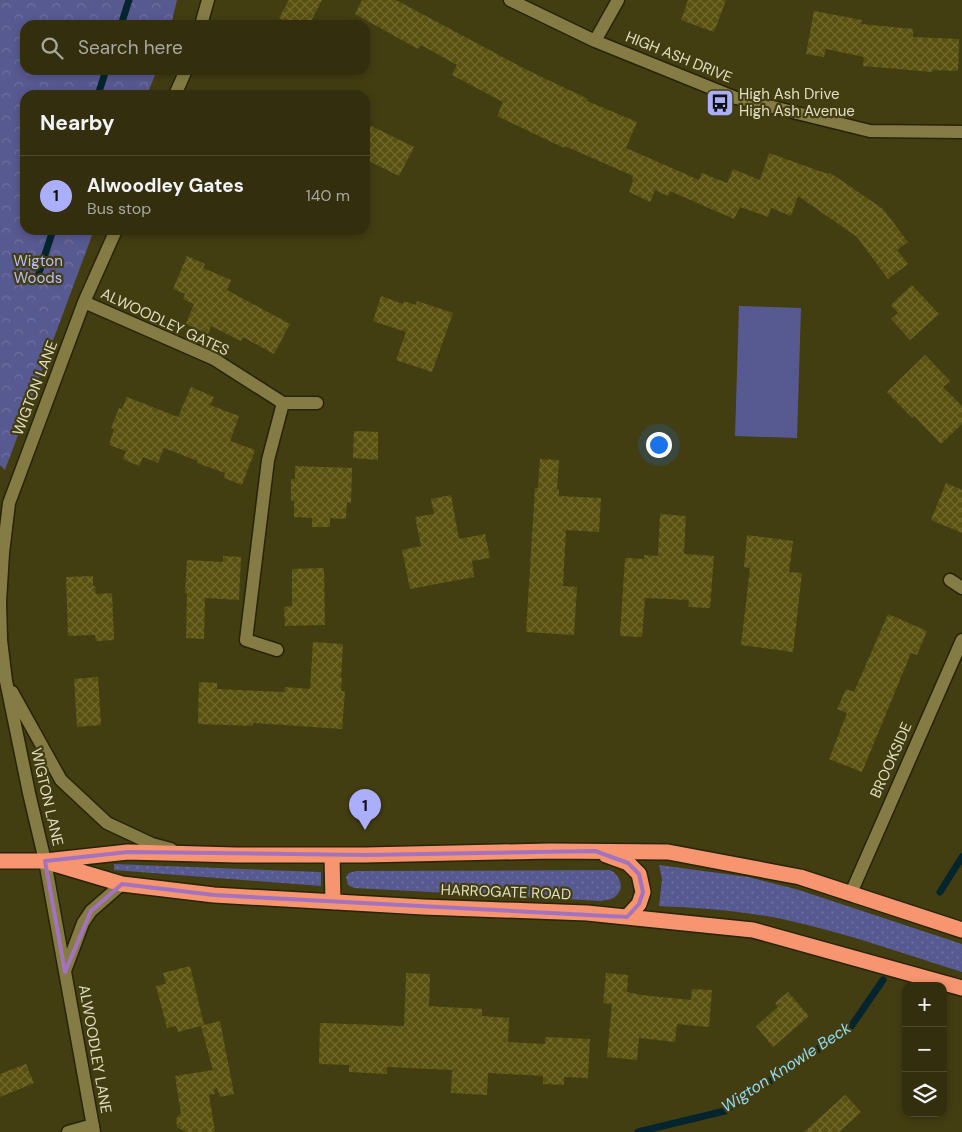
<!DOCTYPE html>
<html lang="en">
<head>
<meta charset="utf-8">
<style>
	:root { --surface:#322e0e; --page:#3d3a1c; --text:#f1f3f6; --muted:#a8a89e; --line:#4d4a2e; --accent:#abaffb }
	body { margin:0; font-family:"DM Sans",sans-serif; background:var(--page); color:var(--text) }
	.controls { position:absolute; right:15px; bottom:15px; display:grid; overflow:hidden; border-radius:10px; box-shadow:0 2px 8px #0003 }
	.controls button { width:45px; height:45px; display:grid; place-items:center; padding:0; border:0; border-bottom:1px solid var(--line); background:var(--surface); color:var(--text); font:25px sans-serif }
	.you { position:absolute; left:658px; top:444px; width:18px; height:18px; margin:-12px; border:4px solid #fff; border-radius:50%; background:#1a73e8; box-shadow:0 0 0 8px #1a73e833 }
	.badge { display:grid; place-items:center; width:32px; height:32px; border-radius:50%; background:var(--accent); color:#111; font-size:16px; font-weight:700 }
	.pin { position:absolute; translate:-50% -41px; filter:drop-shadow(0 1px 2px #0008) }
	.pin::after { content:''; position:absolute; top:26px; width:18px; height:15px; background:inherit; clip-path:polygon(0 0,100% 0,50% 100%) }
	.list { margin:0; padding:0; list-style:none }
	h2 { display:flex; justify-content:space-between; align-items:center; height:65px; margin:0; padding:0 20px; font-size:21px }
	h2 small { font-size:16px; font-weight:400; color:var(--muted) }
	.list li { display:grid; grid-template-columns:32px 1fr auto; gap:15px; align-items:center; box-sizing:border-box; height:80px; padding:0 20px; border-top:1px solid var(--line) }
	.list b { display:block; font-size:19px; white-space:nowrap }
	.list p { margin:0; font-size:16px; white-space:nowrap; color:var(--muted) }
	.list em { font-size:16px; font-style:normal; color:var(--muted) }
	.icon { flex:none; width:28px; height:28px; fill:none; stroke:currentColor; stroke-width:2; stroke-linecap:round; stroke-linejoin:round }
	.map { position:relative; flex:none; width:962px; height:1132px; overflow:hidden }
	.search { position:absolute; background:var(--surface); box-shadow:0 2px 8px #0003; left:20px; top:20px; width:350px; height:55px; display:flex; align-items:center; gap:12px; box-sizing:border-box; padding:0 18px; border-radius:15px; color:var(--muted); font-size:19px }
	.panel { position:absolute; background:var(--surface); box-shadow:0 2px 8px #0003; left:20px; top:90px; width:350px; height:145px; border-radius:15px }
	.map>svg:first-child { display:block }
	.grass { fill:url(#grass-dots) }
	.forest { fill:url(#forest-crowns) }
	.park { fill:#575991 }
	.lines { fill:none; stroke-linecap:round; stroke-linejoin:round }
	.stream { stroke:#04252e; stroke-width:7 }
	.building { fill:url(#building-cross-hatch) }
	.minor-casing { stroke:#282406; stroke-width:15 }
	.highway-casing { stroke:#282406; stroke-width:18 }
	.minor { stroke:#847c44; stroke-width:12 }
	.highway { stroke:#f6956f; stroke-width:15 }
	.marked { fill:none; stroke:#a473c0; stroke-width:4; stroke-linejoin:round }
	.labels { text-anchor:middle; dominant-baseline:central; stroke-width:4.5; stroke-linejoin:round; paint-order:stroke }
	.street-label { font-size:15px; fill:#e1dec1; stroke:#433d12 }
	.poi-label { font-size:15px; fill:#e1dec1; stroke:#433d12; text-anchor:start }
	.park-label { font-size:15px; fill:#bbbff7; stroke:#433d12 }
	.water-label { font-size:16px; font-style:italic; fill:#92daf3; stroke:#433d12 }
</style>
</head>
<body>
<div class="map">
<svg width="962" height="1132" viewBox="0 0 962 1132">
	<defs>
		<pattern id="grass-dots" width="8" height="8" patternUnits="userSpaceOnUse" patternTransform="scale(1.25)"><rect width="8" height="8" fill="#575991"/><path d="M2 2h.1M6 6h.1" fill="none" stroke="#6f709f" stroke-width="1.8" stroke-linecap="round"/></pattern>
		<pattern id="forest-crowns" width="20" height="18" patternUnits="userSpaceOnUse" patternTransform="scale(1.25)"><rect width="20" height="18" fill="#575991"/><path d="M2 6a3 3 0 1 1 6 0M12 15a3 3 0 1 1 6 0" fill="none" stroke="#6f709f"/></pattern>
		<pattern id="building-cross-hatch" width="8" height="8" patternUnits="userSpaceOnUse" patternTransform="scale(1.25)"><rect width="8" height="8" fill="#59510f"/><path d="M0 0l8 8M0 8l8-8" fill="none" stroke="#716a30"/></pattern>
	</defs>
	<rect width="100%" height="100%" fill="#433d12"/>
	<!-- grass -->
	<path class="grass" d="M114,864L321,872V886L114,870Z
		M659,865L748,877L799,890L962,944V972C905,954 849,934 791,921C747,911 703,908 659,906L662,879Z
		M610,870C619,874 625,887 617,895C614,899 607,900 601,901L354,888L348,885L346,877L349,873L356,871Z"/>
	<!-- forest -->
	<path class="forest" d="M0,0H177L171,25H25V70H157L147,95H25V230H94L5,470L0,465Z"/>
	<!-- park -->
	<path class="park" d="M739,306L801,308L797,438L735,436Z"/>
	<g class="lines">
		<!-- stream -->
		<path class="stream" d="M121,25L129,0
			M98,95L106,70
			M38,276L53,230
			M940,892L962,857
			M638,1132L725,1111L850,1028L883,980"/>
	</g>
	<!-- building -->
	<path class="building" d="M289,0H322L309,25H293L279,18Z
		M362,0H396L525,69L588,99L587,101L637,122L626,148L699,180L702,173L727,183L733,169L760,180L769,153L828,174L829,172L883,209L908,242L897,250L908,264L888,279L857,237L798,196L791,216L771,208L768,217L740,207L734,219L670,191L668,196L655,190L650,202L629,192L633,181L632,180L633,176L565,146L564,148L497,116L503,102L452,75L457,65L421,45L418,49L355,14Z
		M688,0H726L714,32L681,20Z
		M814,11L862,20L861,24L913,29V37L959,39L958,71L932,70V72L863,66L864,57L826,49L824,57L806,54Z
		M365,123L414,147L399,176L365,159Z
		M187,256L205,264L203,268L231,280L227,290L290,324L274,354L243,337L241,341L211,326L208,334L186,324L194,304L183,299L185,294L173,289Z
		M912,285L939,314L910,340L891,319L898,313L891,305Z
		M381,296L403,304L404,301L416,305L417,301L453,313L432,372L396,360L406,332L373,321Z
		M925,355L950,381L943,387L962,406V424L941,444L914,416L912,418L887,392Z
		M191,387L214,397L210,405L239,416L230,441L255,450L242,485L224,478L225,473L197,463L198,461L164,448L158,463L143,457L139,466L123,459L126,451L109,445L114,429L111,428L119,408L122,409L127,397L178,417Z
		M354,431L378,432V460L353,458Z
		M540,459L559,460L557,489H559V496L601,498L599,532L566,530L563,586L577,587L574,635L526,632L535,488H538Z
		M295,466L352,468L351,503L347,502L346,519L330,518V527H312V518L294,517V501H291V479H295Z
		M946,483L962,490V533L931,520Z
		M451,495L459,539L485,534L490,558L472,561L474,577L410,589L402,550L421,546L415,517L434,514L431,499Z
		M660,514L686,516L684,554L714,556L710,608L688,607L689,600L645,598L642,637L620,636L625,558L644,559V555L658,556Z
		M747,535L793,541L789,572L802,573L793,652L741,645L750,568L744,567Z
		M223,556L241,557L239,600L205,598L204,639L186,638L187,593H185L187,560L223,562Z
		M324,568L325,625L285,626L284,607L292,606V569Z
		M93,576V586H95L96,594L112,593L114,640L96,641L95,635L68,636L66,577Z
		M888,614L927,631L917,655L911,653L862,772L829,759L847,713L837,709L846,689L854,692Z
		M313,642L343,644L341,678H342L341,691H345L342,729L253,723V726L198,724L199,682L217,683V689L284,692L285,687L310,689Z
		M98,677L101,725L77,727L74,679Z
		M190,966L204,1025L220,1021L234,1094L220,1097L217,1088L214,1089L215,1094L209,1095L215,1132H186L177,1127L176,1119L181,1113L175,1076L213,1070L201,1026L178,1032L176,1026L167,1028L156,986L166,984L163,973Z
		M406,973L430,974L429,1006L482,1009V1016L509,1018L508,1042L545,1044V1037L590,1039L588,1078L564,1077V1085L543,1084V1076L488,1073L487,1095L451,1093L452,1070L387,1067V1074L349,1072V1065L319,1064L320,1023L404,1026Z
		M606,973L628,975L627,992L641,995L691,1000L692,989L712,990L709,1027L677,1024L675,1042L639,1038L637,1060L607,1057L612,1004L603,1003Z
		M788,992L809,1016L773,1047L756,1026L778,1007L775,1003Z
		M26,1064L34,1083L0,1097V1074Z
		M845,1095L861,1112L839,1132H804Z"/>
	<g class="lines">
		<!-- minor casing -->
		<g class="minor-casing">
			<path id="minor" d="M510,0L595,41L736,98L870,131L962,132
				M201,25L208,0
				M595,41L618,0
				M175,95L186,70
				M84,302L214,359L283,403H317
				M950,580L962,588
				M277,650L246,640L268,460L283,403
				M12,692L61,780L107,823L152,844L171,849
				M851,893L962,640
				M65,971L83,923L91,911L122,884
				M68,1132L93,1125
				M94,1132L45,861L29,793L6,681L1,640L0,602L3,553L9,503L84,302L116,230"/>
		</g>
		<!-- highway casing -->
		<g class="highway-casing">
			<path id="highway" d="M332,855L333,902
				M606,855L628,863L639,874L643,892L639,904L627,917
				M0,861H45L128,852L236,855H365L550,851L668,852L800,877L962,930
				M51,863L122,884L214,895L423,907L587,913L753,930L962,988"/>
		</g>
		<!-- minor -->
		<use href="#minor" class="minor"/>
		<!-- highway -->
		<use href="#highway" class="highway"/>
	</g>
	<!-- marked area -->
	<path class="marked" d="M595,851L628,863L639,874L643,892L639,904L627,917L214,895L122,884L91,911L65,972L45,861L128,852L365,855Z"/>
	<!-- icons -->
	<defs>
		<g id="bus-square" transform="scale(1.4375)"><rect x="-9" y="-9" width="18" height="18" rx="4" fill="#abaffb" stroke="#433d12"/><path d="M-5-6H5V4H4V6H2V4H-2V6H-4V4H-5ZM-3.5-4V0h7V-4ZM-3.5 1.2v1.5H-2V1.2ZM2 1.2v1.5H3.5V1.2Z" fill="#111"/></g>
	</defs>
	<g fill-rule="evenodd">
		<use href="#bus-square" x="720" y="103"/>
	</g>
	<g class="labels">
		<!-- street labels -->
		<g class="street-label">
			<text transform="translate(679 57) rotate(22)">HIGH ASH DRIVE</text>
			<text transform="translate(165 322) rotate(25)">ALWOODLEY GATES</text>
			<text transform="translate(35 388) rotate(-69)">WIGTON LANE</text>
			<text transform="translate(891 760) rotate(-66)">BROOKSIDE</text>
			<text transform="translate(47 797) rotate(77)">WIGTON LANE</text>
			<text transform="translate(506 892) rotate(2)">HARROGATE ROAD</text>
			<text transform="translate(95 1049) rotate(80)">ALWOODLEY LANE</text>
		</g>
		<!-- poi labels -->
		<g class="poi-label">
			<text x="739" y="94">High Ash Drive<tspan x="739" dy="17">High Ash Avenue</tspan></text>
		</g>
		<!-- park labels -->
		<g class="park-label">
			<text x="38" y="261">Wigton<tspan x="38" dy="17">Woods</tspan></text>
		</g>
		<!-- water labels -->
		<g class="water-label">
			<text transform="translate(786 1067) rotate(-33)">Wigton Knowle Beck</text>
		</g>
	</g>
</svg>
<div class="controls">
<button>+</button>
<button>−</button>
<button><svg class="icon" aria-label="layers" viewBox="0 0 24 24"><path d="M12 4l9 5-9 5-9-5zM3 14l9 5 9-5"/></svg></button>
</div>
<div class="you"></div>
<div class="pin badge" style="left:365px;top:830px">1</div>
<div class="search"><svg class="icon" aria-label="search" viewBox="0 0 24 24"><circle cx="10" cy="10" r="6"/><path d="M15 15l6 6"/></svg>Search here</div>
<section class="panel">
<h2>Nearby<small></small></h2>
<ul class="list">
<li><span class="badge">1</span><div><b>Alwoodley Gates</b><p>Bus stop</p></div><em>140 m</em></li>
</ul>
</section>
</div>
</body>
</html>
